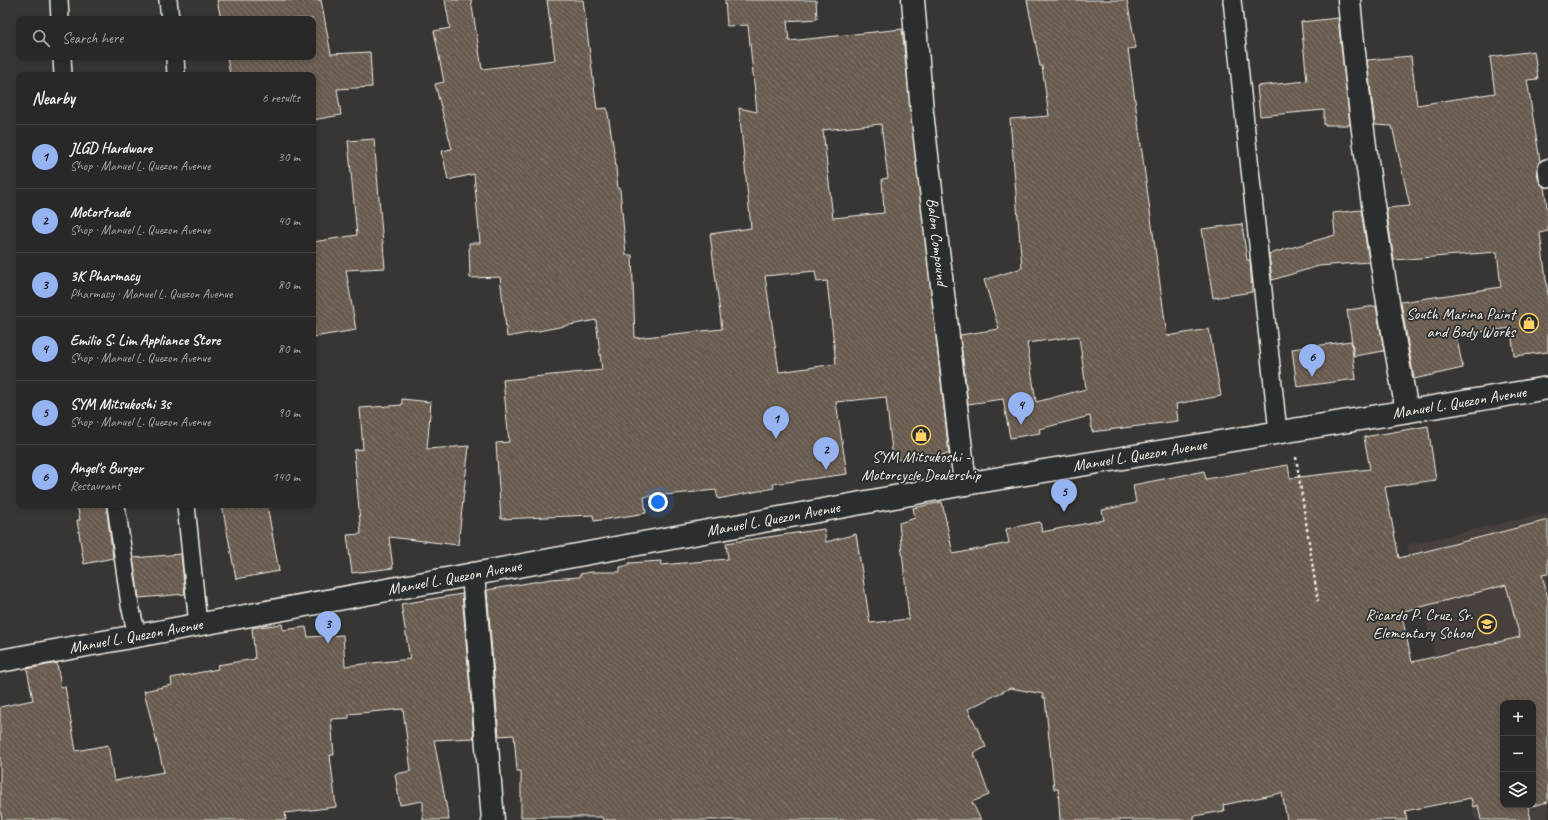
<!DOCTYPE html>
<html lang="en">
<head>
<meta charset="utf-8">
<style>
	:root { --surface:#292828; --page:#353434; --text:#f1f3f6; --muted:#a5a6a8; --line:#454445; --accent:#95b2f1 }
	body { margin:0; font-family:Caveat,sans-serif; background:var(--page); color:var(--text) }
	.controls { position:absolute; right:12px; bottom:12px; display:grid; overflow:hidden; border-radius:8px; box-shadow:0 2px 6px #0003 }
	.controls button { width:36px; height:36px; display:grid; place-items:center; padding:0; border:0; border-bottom:1px solid var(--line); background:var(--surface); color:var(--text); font:20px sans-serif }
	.you { position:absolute; left:658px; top:502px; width:14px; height:14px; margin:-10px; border:3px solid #fff; border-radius:50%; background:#1a73e8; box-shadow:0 0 0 6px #1a73e833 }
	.badge { display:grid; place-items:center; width:26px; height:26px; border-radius:50%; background:var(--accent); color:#111; font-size:13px; font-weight:700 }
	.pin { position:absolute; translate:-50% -33px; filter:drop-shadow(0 1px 2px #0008) }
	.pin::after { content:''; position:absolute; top:21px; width:14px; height:12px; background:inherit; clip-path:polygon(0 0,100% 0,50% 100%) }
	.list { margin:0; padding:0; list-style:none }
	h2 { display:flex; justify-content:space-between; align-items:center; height:52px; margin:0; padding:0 16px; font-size:17px }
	h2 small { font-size:13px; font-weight:400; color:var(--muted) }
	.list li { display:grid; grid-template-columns:26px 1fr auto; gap:12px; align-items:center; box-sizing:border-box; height:64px; padding:0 16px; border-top:1px solid var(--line) }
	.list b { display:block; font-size:15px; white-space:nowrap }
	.list p { margin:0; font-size:13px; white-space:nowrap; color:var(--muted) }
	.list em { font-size:13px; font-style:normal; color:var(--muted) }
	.icon { flex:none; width:22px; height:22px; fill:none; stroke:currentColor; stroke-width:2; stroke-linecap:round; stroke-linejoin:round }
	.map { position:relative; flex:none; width:1548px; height:820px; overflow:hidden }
	.search { position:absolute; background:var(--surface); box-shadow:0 2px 6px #0003; left:16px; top:16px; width:300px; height:44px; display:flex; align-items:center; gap:10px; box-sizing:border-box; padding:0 14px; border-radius:8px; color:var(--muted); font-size:15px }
	.panel { position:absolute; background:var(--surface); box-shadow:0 2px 6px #0003; left:16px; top:72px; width:300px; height:436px; border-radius:8px }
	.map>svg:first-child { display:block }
	.built { fill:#46413d; fill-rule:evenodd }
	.building { fill:url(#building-back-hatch); stroke:#f4f1e8; fill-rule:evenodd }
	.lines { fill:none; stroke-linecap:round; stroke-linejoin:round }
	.lane-casing { stroke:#f4f1e8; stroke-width:20 }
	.street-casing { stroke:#f4f1e8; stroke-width:25 }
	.secondary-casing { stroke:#f4f1e8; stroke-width:25 }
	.path { stroke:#f4f1e8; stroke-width:2.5; stroke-dasharray:3 3; stroke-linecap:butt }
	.lane { stroke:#2a2d2e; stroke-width:17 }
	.street { stroke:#2a2d2e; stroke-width:22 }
	.secondary { stroke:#2a2d2e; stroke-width:22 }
	.labels { text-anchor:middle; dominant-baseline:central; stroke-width:3.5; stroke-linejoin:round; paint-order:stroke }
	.street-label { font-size:16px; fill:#f4f1e8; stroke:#2a2d2e }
	.poi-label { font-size:16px; fill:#f4f1e8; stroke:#2a2d2e; text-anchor:end }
</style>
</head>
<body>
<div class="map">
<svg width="1548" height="820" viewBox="0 0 1548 820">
	<defs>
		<pattern id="building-back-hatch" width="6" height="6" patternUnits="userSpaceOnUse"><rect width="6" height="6" fill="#695b50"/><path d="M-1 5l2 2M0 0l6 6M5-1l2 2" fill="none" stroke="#7f7369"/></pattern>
	</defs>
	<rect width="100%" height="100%" fill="#373635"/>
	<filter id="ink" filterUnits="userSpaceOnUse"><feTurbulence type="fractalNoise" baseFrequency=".025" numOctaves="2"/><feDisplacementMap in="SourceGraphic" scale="8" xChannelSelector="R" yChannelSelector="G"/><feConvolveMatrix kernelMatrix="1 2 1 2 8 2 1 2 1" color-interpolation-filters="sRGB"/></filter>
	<g filter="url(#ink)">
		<!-- built -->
		<path class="built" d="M1548,513V820H1475L1407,545ZM1503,703H1533V805H1503Z"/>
		<!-- building -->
		<path class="building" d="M217,0H321L331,54L370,52L372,87L337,89L341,115L313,120V75H230L227,57H313V19H221Z
			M445,0H471L482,69L555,60L547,0H583L597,109L607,108L615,157L618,189H620L626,255H632L635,338L722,329L710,234L751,228L739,108L757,112L748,25L727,26L725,0H816L817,19L787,21L789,41L902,29L949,454L893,460L886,397L836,402L847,474L773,484L774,488L718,499L716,490L644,497L646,513L621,517L594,521L593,515L501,519L496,443L509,442L503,380L602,370L596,320L507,337L500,277L470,278L469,243H480L474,174L448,180L442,151L452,149L435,84L444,82L434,31L450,28ZM881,124L888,178L882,179L884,213L833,218L823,130ZM815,271L817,282L827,281L836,364L779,372L765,276Z
			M1027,0H1127L1136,48L1128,49L1167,336L1209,329L1221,396L1176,404L1178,421L1092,432L1090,416L1039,429L1040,433L1010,438L1003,399L968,404L960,335L999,329L984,280L1022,268L1010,119L1049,116L1042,66H1040ZM1079,336L1086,389L1036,402L1027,343Z
			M1338,18L1350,125H1324V110L1260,116L1257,86L1307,81L1301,22Z
			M1534,51L1538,79L1527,80L1540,161L1537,169L1538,179L1544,187L1548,213V231L1540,233L1548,295V352L1514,356L1511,328L1456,335L1463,368L1414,379L1401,302L1501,287L1497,252L1394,260L1386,208L1410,206L1392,126L1375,125L1367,60L1411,56L1417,105L1495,93L1490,57Z
			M374,139L385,268L346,270L356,330L313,337V242L357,235L348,141Z
			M1361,210L1369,262L1319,266L1272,280L1269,254L1335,235L1333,213Z
			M1242,224L1247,260H1250L1252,292L1213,298L1202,229Z
			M1376,306L1384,351L1354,356L1347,310Z
			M1351,341L1356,379L1297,387L1292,349Z
			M402,399L431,402L427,449L469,446L458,545L389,537L393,568L352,573L347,535L361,534L354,450L363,449L360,408L402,405Z
			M1428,426L1436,480L1385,487L1399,558L1548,520V574L1542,575L1548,599V802L1528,807L1531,820H1481L1478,805L1473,807L1471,798L1405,811L1407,820H1287L1282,793L1223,805L1224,811L1194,816V820H1060L1058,789H1054L1045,698H1043V694L1010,688L968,709L986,747L974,753L989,795L972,802L981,820H603L602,817H521V771H517L514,735L499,736L487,590L551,579L580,577V574L591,572H620V567L629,565V563L661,561V565L728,559L726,543L824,529L826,542L856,534L870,623L909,619L899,523L915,518L913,508L942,502L953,554L1009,543L1006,529L1040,522L1042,532L1104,520L1102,510L1136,503L1133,485L1204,471L1206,479L1288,465L1290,478L1370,469L1364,437ZM1506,585L1520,637L1412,662L1401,612ZM1503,703H1533V805H1503Z
			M77,505H106L113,558L84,564L77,520H80Z
			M222,505H267L279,571L236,579Z
			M181,554L185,594L139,598L133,558Z
			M462,594L474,738L434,740L449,820H423V801L400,805L395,774L411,771L403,709L349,714V718L331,719L334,755H330L336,807L285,813L286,820H2L0,808V707L33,700L27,669L57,663L61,687L65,686L76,751L108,745L114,781L164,772L144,691L172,685L171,678L218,669L217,665L255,659L252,628L282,624L283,630L306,627L308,637L343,635L345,666L410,659L401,604Z"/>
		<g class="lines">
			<!-- lane casing -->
			<g class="lane-casing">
				<path id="lane" d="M59,0L60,19
					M168,0L170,19
					M1232,0L1278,432
					M62,57L63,75
					M175,57L176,75
					M1547,168L1548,178
					M116,505L130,605L137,636
					M186,505L198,625"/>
			</g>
			<!-- street casing -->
			<g class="street-casing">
				<g id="street">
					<path id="s1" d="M913,0L922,112L965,484"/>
					<path d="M1349,0C1361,138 1382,275 1407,411"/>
					<path d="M473,574L493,820"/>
				</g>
			</g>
			<!-- secondary casing -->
			<g class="secondary-casing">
				<g id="secondary">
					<path id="s2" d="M0,661L965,484L1548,388"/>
				</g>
			</g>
			<!-- path -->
			<path class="path" d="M1296,457L1318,601"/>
			<!-- lane -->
			<use href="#lane" class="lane"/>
			<!-- street -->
			<use href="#street" class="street"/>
			<!-- secondary -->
			<use href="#secondary" class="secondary"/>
		</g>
	</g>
	<!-- icons -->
	<defs>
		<g id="shop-ring" transform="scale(1)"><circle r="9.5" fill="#2a2d2e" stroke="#ffd166" stroke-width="1.5"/><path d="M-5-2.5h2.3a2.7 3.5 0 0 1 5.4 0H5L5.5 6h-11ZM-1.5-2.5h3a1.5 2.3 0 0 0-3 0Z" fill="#ffd166"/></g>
		<g id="school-ring" transform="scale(1)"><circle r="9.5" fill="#2a2d2e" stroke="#ffd166" stroke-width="1.5"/><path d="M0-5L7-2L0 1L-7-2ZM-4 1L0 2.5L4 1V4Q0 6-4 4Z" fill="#ffd166"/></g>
	</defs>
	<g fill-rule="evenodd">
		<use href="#shop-ring" x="1529" y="323"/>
		<use href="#shop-ring" x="921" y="435"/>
		<use href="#school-ring" x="1487" y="624"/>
	</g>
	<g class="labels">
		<!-- street labels -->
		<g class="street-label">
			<text stroke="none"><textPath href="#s1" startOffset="243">Balon Compound</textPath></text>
			<text stroke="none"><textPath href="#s2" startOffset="1482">Manuel L. Quezon Avenue</textPath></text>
			<text stroke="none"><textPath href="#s2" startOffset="1158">Manuel L. Quezon Avenue</textPath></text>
			<text stroke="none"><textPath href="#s2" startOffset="786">Manuel L. Quezon Avenue</textPath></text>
			<text stroke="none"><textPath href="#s2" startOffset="462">Manuel L. Quezon Avenue</textPath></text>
			<text stroke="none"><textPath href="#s2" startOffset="138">Manuel L. Quezon Avenue</textPath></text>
		</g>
		<!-- poi labels -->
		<g class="poi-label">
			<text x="1515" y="314">South Marina Paint<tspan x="1515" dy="18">and Body Works</tspan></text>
			<text x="921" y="457" text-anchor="middle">SYM Mitsukoshi -<tspan x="921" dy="18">Motorcycle Dealership</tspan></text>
			<text x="1473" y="615">Ricardo P. Cruz, Sr.<tspan x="1473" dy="18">Elementary School</tspan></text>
		</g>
	</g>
</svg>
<div class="controls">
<button>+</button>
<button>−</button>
<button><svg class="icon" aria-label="layers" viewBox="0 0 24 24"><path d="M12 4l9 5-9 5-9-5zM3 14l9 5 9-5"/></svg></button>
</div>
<div class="you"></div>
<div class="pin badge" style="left:776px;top:439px">1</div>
<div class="pin badge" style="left:826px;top:470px">2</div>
<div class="pin badge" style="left:328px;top:644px">3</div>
<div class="pin badge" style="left:1021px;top:425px">4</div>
<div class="pin badge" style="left:1064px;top:512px">5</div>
<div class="pin badge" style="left:1312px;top:377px">6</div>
<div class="search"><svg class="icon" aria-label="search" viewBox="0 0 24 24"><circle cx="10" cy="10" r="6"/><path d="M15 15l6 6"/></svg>Search here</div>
<section class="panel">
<h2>Nearby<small>6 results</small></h2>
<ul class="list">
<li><span class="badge">1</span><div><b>JLGD Hardware</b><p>Shop · Manuel L. Quezon Avenue</p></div><em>30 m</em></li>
<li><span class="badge">2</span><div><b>Motortrade</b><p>Shop · Manuel L. Quezon Avenue</p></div><em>40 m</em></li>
<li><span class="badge">3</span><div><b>3K Pharmacy</b><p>Pharmacy · Manuel L. Quezon Avenue</p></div><em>80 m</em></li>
<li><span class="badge">4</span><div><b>Emilio S. Lim Appliance Store</b><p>Shop · Manuel L. Quezon Avenue</p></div><em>80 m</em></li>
<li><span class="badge">5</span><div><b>SYM Mitsukoshi 3s</b><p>Shop · Manuel L. Quezon Avenue</p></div><em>90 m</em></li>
<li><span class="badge">6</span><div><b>Angel's Burger</b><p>Restaurant</p></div><em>140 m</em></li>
</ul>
</section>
</div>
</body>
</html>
